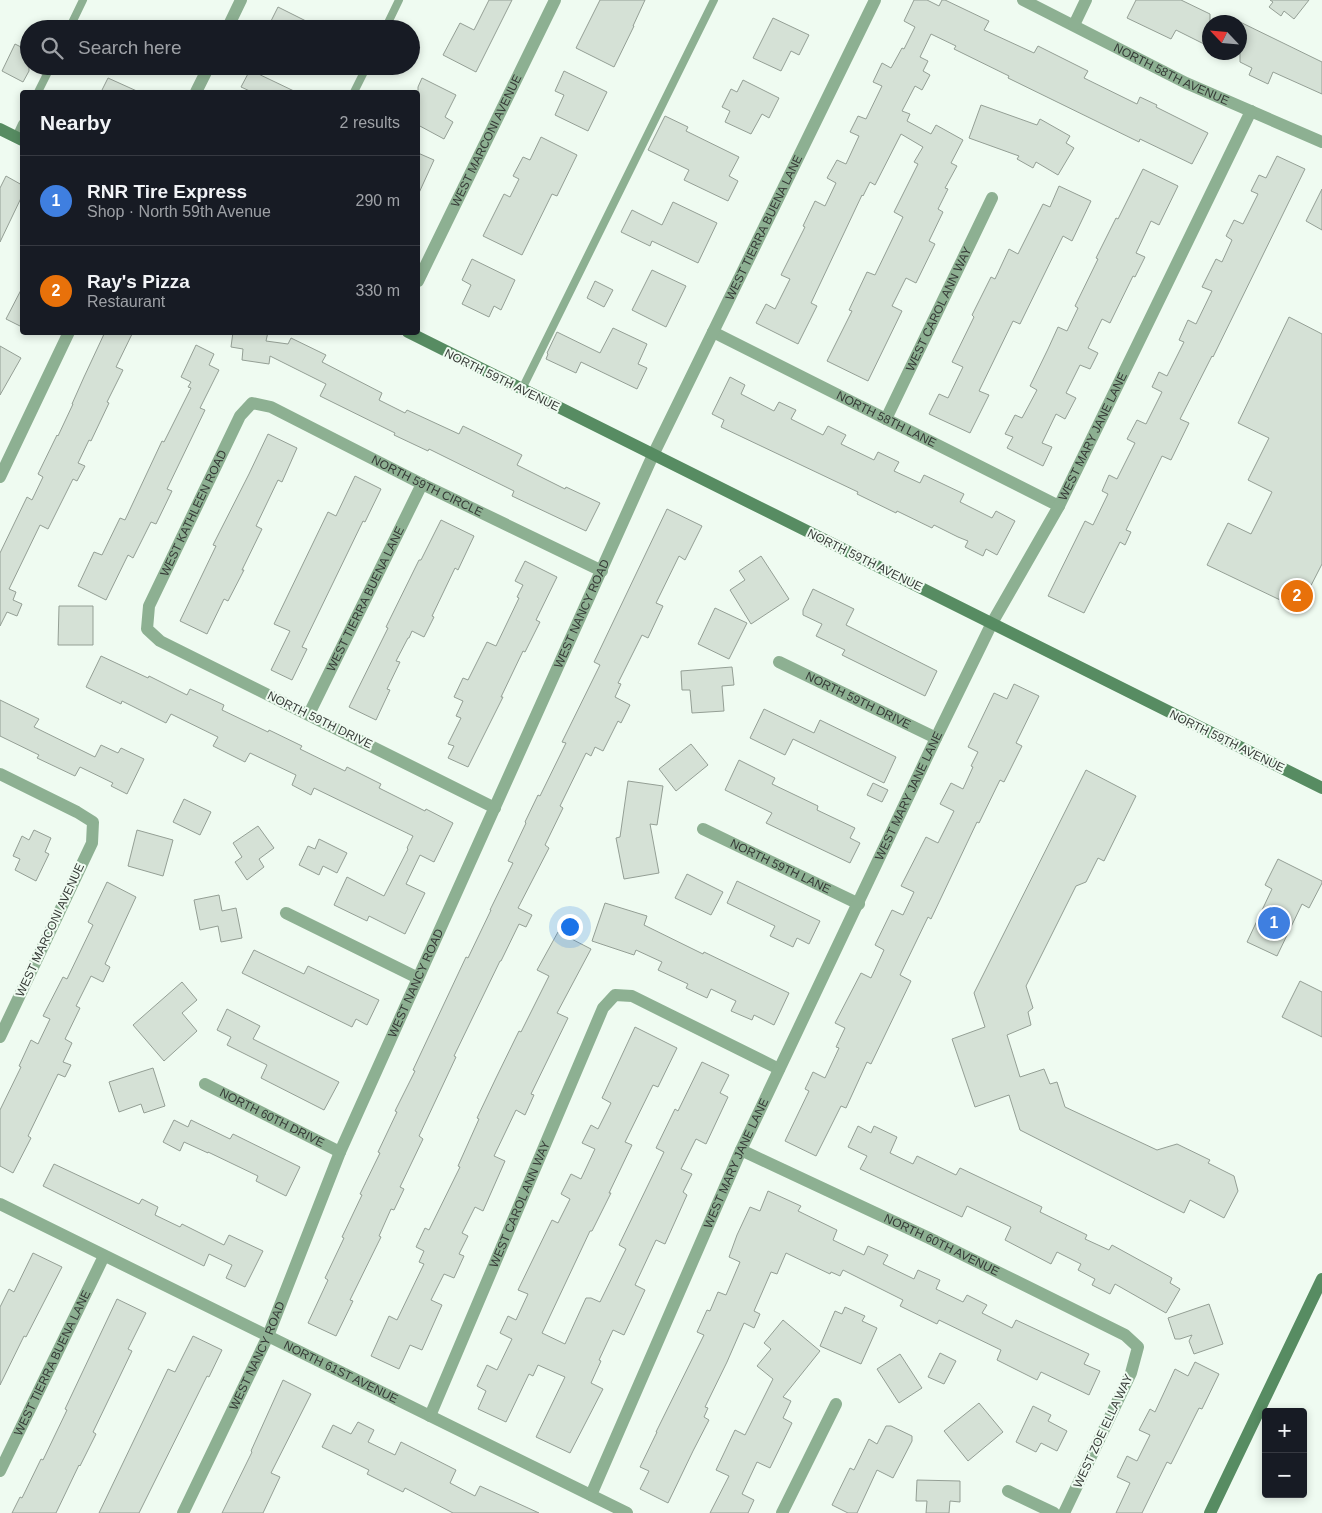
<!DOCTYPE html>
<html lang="en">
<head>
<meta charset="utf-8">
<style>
	:root { --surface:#171b24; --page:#20242c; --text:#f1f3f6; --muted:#9ea1a6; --line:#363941; --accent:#0f766e }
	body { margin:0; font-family:Helvetica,sans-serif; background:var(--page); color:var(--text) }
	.controls { position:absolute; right:15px; bottom:15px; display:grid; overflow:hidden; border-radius:5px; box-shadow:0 2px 8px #0003 }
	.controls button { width:45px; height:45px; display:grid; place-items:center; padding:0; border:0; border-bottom:1px solid var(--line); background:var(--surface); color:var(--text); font:25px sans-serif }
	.compass { position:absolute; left:1202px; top:15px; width:45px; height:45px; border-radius:50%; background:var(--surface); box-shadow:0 2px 8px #0003; rotate:296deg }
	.you { position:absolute; left:569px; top:926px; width:18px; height:18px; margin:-12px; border:4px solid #fff; border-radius:50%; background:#1a73e8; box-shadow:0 0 0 8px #1a73e833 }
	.badge { display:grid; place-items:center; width:32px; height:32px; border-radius:50%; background:var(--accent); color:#fff; font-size:16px; font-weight:700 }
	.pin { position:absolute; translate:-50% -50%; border:2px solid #fff; box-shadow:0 1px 5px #0006 }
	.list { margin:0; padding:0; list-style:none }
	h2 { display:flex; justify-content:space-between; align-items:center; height:65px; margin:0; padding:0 20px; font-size:21px }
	h2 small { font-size:16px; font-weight:400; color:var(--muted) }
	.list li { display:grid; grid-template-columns:32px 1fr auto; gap:15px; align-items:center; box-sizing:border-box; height:90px; padding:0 20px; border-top:1px solid var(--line) }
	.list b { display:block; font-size:19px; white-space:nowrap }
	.list p { margin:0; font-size:16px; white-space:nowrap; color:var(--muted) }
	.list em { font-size:16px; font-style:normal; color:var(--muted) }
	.icon { flex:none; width:28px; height:28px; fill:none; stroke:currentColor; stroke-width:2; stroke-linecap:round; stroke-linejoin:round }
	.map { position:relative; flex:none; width:1322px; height:1513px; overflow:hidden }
	.search { position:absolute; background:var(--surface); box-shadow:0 2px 8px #0003; left:20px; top:20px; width:400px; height:55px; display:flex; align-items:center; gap:12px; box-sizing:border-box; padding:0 18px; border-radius:28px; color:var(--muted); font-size:19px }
	.panel { position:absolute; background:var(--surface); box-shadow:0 2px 8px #0003; left:20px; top:90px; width:400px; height:245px; border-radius:5px }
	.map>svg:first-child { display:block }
	.building { fill:#d5e1d6; stroke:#949f95 }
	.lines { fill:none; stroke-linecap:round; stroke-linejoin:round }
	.lane { stroke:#8db092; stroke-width:8 }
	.street { stroke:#8db092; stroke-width:12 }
	.secondary { stroke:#578c62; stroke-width:12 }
	.labels { text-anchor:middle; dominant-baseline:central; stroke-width:4; stroke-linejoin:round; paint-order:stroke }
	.street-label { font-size:12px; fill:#353a36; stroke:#effbf1 }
</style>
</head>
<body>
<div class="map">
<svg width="1322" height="1513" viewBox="0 0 1322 1513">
	<rect width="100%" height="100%" fill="#effbf1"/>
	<!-- building -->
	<path class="building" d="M489,0H512L476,72L443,55L460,23L474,30Z
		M600,0H645L633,26H634L614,67L576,48Z
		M914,0H927L939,6L942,0H945L989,21L984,30L1034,53L1038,46L1088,71L1084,78L1137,104L1140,97L1157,105L1156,107L1208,133L1192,164L1140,139L1139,142L1008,78L1009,76L954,49L956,46L931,34L920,57L928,61L923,71L930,75L922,90L915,86L902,111L910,114L907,121L931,134L936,125L963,140L951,163L957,166L945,188L948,189L938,209L943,212L929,241L935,244L916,283L906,278L892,306L902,311L868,381L827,361L852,311L849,310L867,272L875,275L903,217L894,212L918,164L914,162L923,147L901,134L875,185L870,182L863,196L862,195L811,303L817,306L798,344L756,323L766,304L775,309L790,279L781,275L805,227L803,226L815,201L825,206L836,183L827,178L837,160L846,164L859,136L850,132L858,116L866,119L882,86L873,82L882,63L891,68L902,48L904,49L915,27L904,21Z
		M1136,0H1181L1210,14V47L1176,30L1171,39L1127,18Z
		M1270,0H1309L1294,19L1284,11L1281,16L1269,7L1273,2Z
		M278,7L322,29H267Z
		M773,18L809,35L799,55L791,51L781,71L753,58Z
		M1240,22L1322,62V94L1273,72L1268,84L1249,75L1252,68L1240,62Z
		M15,44L29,51V71L23,82L2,71Z
		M250,70L296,92H252L241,87Z
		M564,71L607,92L588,131L555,115L564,95L555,91Z
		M108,78L139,92H101Z
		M422,78L456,95L445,117L453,122L444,139L418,125V87Z
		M743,80L779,98L769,118L762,114L751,134L725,122L730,111L722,107L731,89L737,92Z
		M981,105L1037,125L1040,119L1070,136L1066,143L1074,148L1058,175L1036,162L1033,168L1017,159L1019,156L969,138Z
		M665,116L688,127L686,131L739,157L729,176L738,181L728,201L684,180L689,170L648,150Z
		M541,137L577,155L557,196L552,194L522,255L483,236L504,194L510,197L519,179L513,176L523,157L530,160Z
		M418,153L434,160L418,195Z
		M1277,156L1305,169L1213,357L1212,356L1180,419L1189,423L1171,460L1162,456L1126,530L1131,532L1125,545L1120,542L1084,613L1048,596L1085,521L1093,525L1108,494L1102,491L1109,475L1117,479L1135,443L1127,439L1137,420L1146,424L1162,392L1152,387L1159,372L1167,376L1184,342L1179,340L1188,320L1196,324L1212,291L1202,287L1216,259L1222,262L1232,240L1226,236L1234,220L1243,224L1258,194L1251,191L1259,175L1266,178Z
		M1143,169L1178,186L1159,225L1151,221L1136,253L1145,257L1135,277L1133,276L1110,323L1102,319L1088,348L1098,353L1090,369L1080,365L1066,393L1076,398L1065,419L1056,414L1042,443L1052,447L1043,466L1007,448L1013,437L1005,434L1015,415L1022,418L1037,390L1030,386L1048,349L1058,327L1067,331L1078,308L1075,306L1098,259L1096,258L1116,218L1118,219Z
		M6,176L22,185V196L0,242V188Z
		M1059,186L1091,201L1072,241L1063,236L1020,324L1013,321L979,391L989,395L970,433L929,414L939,394L948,398L963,367L952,362L974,317L972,315L991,277L995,279L1009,249L1018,254L1043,204L1050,207Z
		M1322,189V230L1306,221Z
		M673,202L717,223L698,263L652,241L650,246L621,232L632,210L662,225Z
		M472,259L515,280L501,310L494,306L489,317L462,304L471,285L462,280Z
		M652,270L686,286L666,327L632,310Z
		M595,281L613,290L604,307L587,298Z
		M22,288V327L6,319Z
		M1289,317L1322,334V564L1299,609L1207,565L1228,523L1251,534L1272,492L1248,480L1269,438L1238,423Z
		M613,328L647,344L638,364L647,368L637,389L581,362L576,373L546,359L548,354L547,353L557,332L600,353Z
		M105,332H133L116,367L123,370L107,402L109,403L91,441L89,440L78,463L85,466L77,481L73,479L48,529L40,525L9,589L16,592L13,600L22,604L17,616L7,612L0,626V553L27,497L32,500L43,477L38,474L57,435L58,436L73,404H72L84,377Z
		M233,332H268L266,341L288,344L291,338L326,355L322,362L382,393L379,400L405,413L407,410L459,434L463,426L522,455L517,465L565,489L566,487L600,503L586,531L512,496L514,491L429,449L428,451L394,435L395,433L320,396L326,384L270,356L269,364L242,360L243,349L231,347Z
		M196,345L214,354L209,365L219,370L200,408L205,410L167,489L172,491L156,524L151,522L133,558L128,555L106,600L78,586L94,552L102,555L120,518L125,520L162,441L164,442L191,388L188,387L191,382L181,377Z
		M0,346L21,358L0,395Z
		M730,377L745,385L741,394L774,411L779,402L796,410L791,419L823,435L828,426L846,435L841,444L874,460L878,452L899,462L894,471L920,483L924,475L964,494L960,502L992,518L996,511L1015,521L997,555L986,549L983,556L965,547L968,541L958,537L934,525L932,528L897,511L896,513L857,494L858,492L721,427L724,420L712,414Z
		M268,434L297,448L282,482L278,480L256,526L262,529L242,570H244L228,601L224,599L207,634L180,621L216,546L213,545L249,474Z
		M355,476L381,489L365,522L363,521L302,647L307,649L292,680L271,670L290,631L274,624L328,512L336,516Z
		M667,509L702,526L685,560L679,556L656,603L663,606L648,638L642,635L618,683L621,684L615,697L630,705L621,723L618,721L603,751L595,747L591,756L586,753L560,806L563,808L545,845L549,848L518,908L532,915L526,927L519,924L501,961H500L454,1056L456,1057L419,1136L423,1139L400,1187L404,1189L394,1210L391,1209L379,1236L381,1237L350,1300L353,1301L336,1336L308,1323L328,1280L325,1278L344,1238L342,1237L362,1195L360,1194L380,1153L378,1152L397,1112L395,1111L415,1071L413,1070L466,957L468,958L491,910H490L513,863L508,861L526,823L525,822L538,795L540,796L566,743L562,742L600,665L594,662Z
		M441,520L474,536L458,570L455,568L432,616L434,617L424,637L412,631L409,638H408L396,661L400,662L387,689L390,690L376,720L349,707L388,628L386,627L419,560H421Z
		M761,556L789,599L751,624L730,590L745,580L739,571Z
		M525,561L557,577L536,620L540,622L525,652L523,651L501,697H503L468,767L448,758L454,746L448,744L461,718L456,716L463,701L454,697L463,678L468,680L487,642L496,646L519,598L517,597L523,585L515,581Z
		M813,589L854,609L846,625L937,671L925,696L842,655L845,650L816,636L822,624L803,615V610Z
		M59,606H93V645H58Z
		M715,608L747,623L729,659L698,644Z
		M101,656L148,678L149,676L187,695L190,689L224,705L222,710L268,732L269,730L302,746L300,749L345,771L347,767L381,784L379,788L425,811L426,809L453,823L434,862L420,855L406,884L425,893L405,934L369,916L367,921L334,905L347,877L384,896L408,849L407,848L413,836L314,788L311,795L292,785L296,775L250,753L245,762L213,746L218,737L171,714L166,723L122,701L121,704L86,687Z
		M732,667L734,685L722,686L724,711L692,713L690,690H682L681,671Z
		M1014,684L1039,696L1016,743L1022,746L1004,782L1000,780L979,823L977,822L931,919L928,917L900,975L911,981L871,1064L867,1062L846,1108L841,1106L816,1156L785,1141L809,1091L805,1089L813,1072L825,1078L839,1048L836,1047L845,1028L835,1023L861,973L871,978L884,950L875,945L892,910L903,915L914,892L901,886L926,837L938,843L954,811L940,804L951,783L963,789L973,767L971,766L978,752L968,747L994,693L1007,699Z
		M0,700L39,719L34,727L95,757L101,745L118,753L121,748L144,759L127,794L111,786L113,783L80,767L75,776L37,758L39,755L0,736Z
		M764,709L814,733L820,720L896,757L884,783L793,739L785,755L750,738Z
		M691,744L708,765L676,791L659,769Z
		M739,760L775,778L772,784L818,806L817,810L855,828L850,838L860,843L850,863L766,823L772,813L725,790Z
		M1086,770L1136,796L1104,861L1098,858L1086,882L1076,886L1026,986L1033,1008L1028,1012L1031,1025L1007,1035L1020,1077L1044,1069L1050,1084L1057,1082L1065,1107L1157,1150L1177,1144L1210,1160L1208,1163L1234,1176L1238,1191L1224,1218L1190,1200L1184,1213L1020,1130L1009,1095L975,1107L952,1039L985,1027L974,993Z
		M628,781L663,786L657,825L650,824L659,873L624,879L616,838L620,837Z
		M873,783L888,790L882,802L867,795Z
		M184,799L211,812L200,835L173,822Z
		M258,826L274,848L259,859L264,867L247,880L235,862L242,857L233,843Z
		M34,830L51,838L45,852L49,854L36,881L15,870L20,859L13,856L22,836L29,840Z
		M137,830L173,840L163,876L128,866Z
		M319,839L347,853L337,873L323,866L319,875L299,865L308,846L315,849Z
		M1278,859L1322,881V883L1309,908L1302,904L1277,956L1247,942L1272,889L1265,885Z
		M687,874L723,892L711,915L675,898Z
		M737,881L820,921L809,944L797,938L793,947L770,936L775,926L727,903Z
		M107,882L136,897L105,964L110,967L103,982L91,976L76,1006L80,1008L65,1039L72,1043L63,1062L71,1065L65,1077L58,1074L28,1136L31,1138L13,1173L0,1166V1110L21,1067L19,1066L31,1040L38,1044L50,1019L43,1016L63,977L67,979L93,925L88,922Z
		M219,895L222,911L236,908L242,938L221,942L218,926L200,930L194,900Z
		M605,903L647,916L644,925L703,954L704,952L789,993L774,1025L754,1015L752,1020L731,1011L736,1001L711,989L707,998L686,988L688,984L658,970L662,962L636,950L634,955L592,941Z
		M558,932L591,949L557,1013L568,1018L531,1094L534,1095L525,1115L516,1110L494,1156L505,1161L483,1211L475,1207L462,1233L468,1236L459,1254L464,1256L454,1278L444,1274L431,1300L442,1305L422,1350L410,1345L399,1369L371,1356L389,1316L397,1320L424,1264L419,1262L424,1251L416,1247L425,1228L429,1230L460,1167L458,1166L479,1119L477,1118L496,1078L519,1031L521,1032L549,976L537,970Z
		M254,950L304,974L308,966L379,1000L367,1025L356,1019L352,1027L242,973Z
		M1300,981L1322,992V1037L1282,1017Z
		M182,982L197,1000L182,1013L197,1031L164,1061L133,1025Z
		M227,1009L260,1026L253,1039L339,1082L324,1110L261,1078L267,1065L227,1045L231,1037L217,1030Z
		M635,1027L677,1048L658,1087L653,1085L625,1142L632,1145L609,1193H611L592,1231H590L542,1333L565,1344L586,1298H591L600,1302L626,1249L619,1245L664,1152L656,1148L675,1109L678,1111L702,1062L729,1075L720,1093L728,1097L706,1144L696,1139L681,1169L692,1174L683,1192L687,1195L665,1244L656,1240L635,1285L645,1290L624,1335L613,1330L599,1360L601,1361L591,1383L603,1389L570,1453L536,1437L565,1377L538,1365L533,1376L529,1374L506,1422L478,1409L486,1391L477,1386L487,1365L497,1370L512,1339L500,1333L508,1316L516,1320L528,1294L518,1290L552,1220L558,1223L570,1199L561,1194L571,1174L581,1179L595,1149L582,1143L591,1125L598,1129L611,1103L602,1098Z
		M153,1068L165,1106L144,1113L141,1104L119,1112L109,1082Z
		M174,1120L188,1127L191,1120L230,1139L233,1134L300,1167L286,1196L256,1181L258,1176L208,1152V1153L184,1142L180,1151L163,1142Z
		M858,1126L871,1133L874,1126L897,1137L890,1153L913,1164L917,1156L956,1175L960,1168L1042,1207L1040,1212L1087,1235L1085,1239L1109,1250L1112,1245L1172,1278L1170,1283L1180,1289L1166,1313L1115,1284L1110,1294L1092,1285L1095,1279L1078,1270L1081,1264L1057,1252L1051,1264L1005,1240L1011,1227L967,1206L962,1217L860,1169L867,1156L848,1147Z
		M54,1164L139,1204L142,1199L158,1207L155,1215L180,1227L182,1224L224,1245L229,1235L263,1251L245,1287L226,1278L232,1265L209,1254L204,1266L43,1186Z
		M768,1191L801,1206L798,1211L837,1230L833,1240L864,1255L868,1246L888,1255L883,1264L914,1279L918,1270L940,1280L936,1289L963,1302L967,1295L987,1305L982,1313L1012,1328L1016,1320L1089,1354L1084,1364L1100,1371L1089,1395L1041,1372L1037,1380L997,1360L1001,1350L939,1320L937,1324L900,1306L903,1300L843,1270L840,1276L831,1272L830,1274L786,1253L777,1274L771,1272L754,1311L760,1314L754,1328L744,1323L727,1362L705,1407L708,1408L704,1417L709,1420L693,1451L668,1503L640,1489L649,1471L640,1467L657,1432H656L704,1335L697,1332L707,1310L710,1311L718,1292L726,1295L740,1262L729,1257L737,1235L750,1207L760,1211Z
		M33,1253L62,1267L26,1337L24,1336L0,1385V1307L9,1289L14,1292Z
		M117,1299L146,1313L128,1349L132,1351L93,1432L96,1434L80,1466L79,1465L56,1513H12L20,1497L22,1498L41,1459L43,1460L67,1410L65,1409Z
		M1209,1304L1223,1344L1194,1354L1189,1341L1192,1335L1180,1339H1175L1168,1318Z
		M845,1307L865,1316L862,1321L877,1328L861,1364L820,1346L835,1311L842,1314Z
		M783,1320L820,1351L783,1397L791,1401L783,1418L792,1423L770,1468L757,1462L742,1494L754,1500L748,1513H710L729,1476L716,1470L735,1430L745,1435L773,1379L757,1366L771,1349L764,1343Z
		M193,1336L222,1350L209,1377L207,1376L139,1513H99L168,1369L175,1372Z
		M940,1353L956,1361L944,1384L928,1377Z
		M900,1354L922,1388L899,1403L877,1369Z
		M1195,1362L1219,1374L1202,1409L1199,1408L1171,1464L1167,1462L1142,1513H1116L1130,1483L1117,1477L1127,1456L1137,1461L1150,1435L1139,1430L1150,1409L1155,1412L1175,1369L1188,1376Z
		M283,1380L311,1394L271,1473L280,1477L263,1513H222L252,1452L251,1451Z
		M979,1403L1003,1432L968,1461L944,1431Z
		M1033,1406L1051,1415L1048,1421L1067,1431L1057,1451L1041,1443L1036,1452L1016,1442Z
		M358,1422L374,1430L368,1442L395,1455L401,1442L456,1470L450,1483L475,1496L480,1486L539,1513H453L405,1488L403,1492L367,1474L369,1470L322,1447L333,1425L351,1434Z
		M886,1426H891L912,1436V1441L893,1478L877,1470L857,1513H848L832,1505L850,1468L854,1470L869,1439L877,1444Z
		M917,1480L960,1481V1502L950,1501L949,1513H926L927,1501H916Z"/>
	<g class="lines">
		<!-- lane -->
		<path class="lane" d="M69,29L83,0
			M385,29L399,0
			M38,92L51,66
			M354,92L367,66
			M16,137L22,124
			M522,389L714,0"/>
		<!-- street -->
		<g class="street">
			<path id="s1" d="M1023,0L1186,83L1322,142"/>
			<path d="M1074,25L1086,0"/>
			<path d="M227,29L241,0"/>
			<path d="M196,92L209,66"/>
			<path id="s2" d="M418,281L555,0"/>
			<path id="s3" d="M713,332L1059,506"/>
			<path id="s4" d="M886,419L992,198"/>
			<path d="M0,477L69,332"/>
			<path id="s5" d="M779,662L936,738"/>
			<path id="s6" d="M309,714L422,484"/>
			<path d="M0,774L77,812L93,822L92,843L0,1037"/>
			<path id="s7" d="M495,808L160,641L147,629L149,606L240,416L252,403L271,407L422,484L602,571"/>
			<path id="s8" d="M703,829L859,904"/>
			<path d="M286,913L418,978"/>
			<path id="s9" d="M205,1084L340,1152"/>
			<path id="s10" d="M741,1150L929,1238L1125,1335L1138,1347L1131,1373L1064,1513"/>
			<path id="s11" d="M0,1204L627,1513"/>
			<path id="s12" d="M430,1416L603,1008L615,995L632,996L779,1069"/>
			<path id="s13" d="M0,1471L104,1256"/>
			<path d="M1008,1491L1054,1513"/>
			<path id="s14" d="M591,1495L741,1150L936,738L992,623L1059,506L1251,111"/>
			<path id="s15" d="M183,1513L268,1336L340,1152L653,455L875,0"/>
			<path d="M782,1513L836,1404"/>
		</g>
		<!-- secondary -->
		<path class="secondary" d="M0,129L22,140
			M408,332L1322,788
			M1210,1513L1322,1279"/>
	</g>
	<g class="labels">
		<!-- street labels -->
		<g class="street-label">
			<text stroke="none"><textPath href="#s1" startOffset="166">NORTH 58TH AVENUE</textPath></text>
			<text stroke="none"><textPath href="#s2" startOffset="156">WEST MARCONI AVENUE</textPath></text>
			<text stroke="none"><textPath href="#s15" startOffset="1411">WEST TIERRA BUENA LANE</textPath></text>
			<text stroke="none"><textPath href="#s4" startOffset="122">WEST CAROL ANN WAY</textPath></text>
			<text transform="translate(502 380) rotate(26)">NORTH 59TH AVENUE</text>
			<text stroke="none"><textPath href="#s3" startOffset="194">NORTH 58TH LANE</textPath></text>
			<text stroke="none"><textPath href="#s14" startOffset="1172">WEST MARY JANE LANE</textPath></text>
			<text stroke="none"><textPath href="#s7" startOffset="838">NORTH 59TH CIRCLE</textPath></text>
			<text stroke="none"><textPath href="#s7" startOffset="518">WEST KATHLEEN ROAD</textPath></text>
			<text transform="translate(865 560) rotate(26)">NORTH 59TH AVENUE</text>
			<text stroke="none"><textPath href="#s6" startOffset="128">WEST TIERRA BUENA LANE</textPath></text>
			<text stroke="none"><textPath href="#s15" startOffset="984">WEST NANCY ROAD</textPath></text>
			<text stroke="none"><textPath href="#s5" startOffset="88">NORTH 59TH DRIVE</textPath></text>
			<text transform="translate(320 720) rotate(26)">NORTH 59TH DRIVE</text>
			<text transform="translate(1227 741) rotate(26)">NORTH 59TH AVENUE</text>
			<text stroke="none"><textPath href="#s14" startOffset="768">WEST MARY JANE LANE</textPath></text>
			<text stroke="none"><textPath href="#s8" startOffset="86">NORTH 59TH LANE</textPath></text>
			<text transform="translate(50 930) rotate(-65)">WEST MARCONI AVENUE</text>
			<text stroke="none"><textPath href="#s15" startOffset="579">WEST NANCY ROAD</textPath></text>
			<text stroke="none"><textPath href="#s9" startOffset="75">NORTH 60TH DRIVE</textPath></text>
			<text stroke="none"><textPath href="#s14" startOffset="362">WEST MARY JANE LANE</textPath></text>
			<text stroke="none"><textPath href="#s12" startOffset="230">WEST CAROL ANN WAY</textPath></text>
			<text stroke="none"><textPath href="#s10" startOffset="222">NORTH 60TH AVENUE</textPath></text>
			<text stroke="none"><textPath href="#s15" startOffset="174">WEST NANCY ROAD</textPath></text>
			<text stroke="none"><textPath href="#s13" startOffset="120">WEST TIERRA BUENA LANE</textPath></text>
			<text stroke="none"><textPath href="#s11" startOffset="380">NORTH 61ST AVENUE</textPath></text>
			<text transform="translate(1103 1431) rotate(-65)">WEST ZOE ELLA WAY</text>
		</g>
	</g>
</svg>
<div class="controls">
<button>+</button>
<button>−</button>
</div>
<svg class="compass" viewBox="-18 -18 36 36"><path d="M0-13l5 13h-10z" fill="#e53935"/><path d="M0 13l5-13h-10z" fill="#9ea1a6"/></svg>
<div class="you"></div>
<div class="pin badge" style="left:1274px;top:923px;background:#3f7fe0">1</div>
<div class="pin badge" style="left:1297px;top:596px;background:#e8710a">2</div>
<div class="search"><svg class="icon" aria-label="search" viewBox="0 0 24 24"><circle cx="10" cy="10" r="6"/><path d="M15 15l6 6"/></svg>Search here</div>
<section class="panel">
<h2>Nearby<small>2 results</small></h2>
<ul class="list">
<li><span class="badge" style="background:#3f7fe0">1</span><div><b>RNR Tire Express</b><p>Shop · North 59th Avenue</p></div><em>290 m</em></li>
<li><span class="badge" style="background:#e8710a">2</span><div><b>Ray's Pizza</b><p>Restaurant</p></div><em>330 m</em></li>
</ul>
</section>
</div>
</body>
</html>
